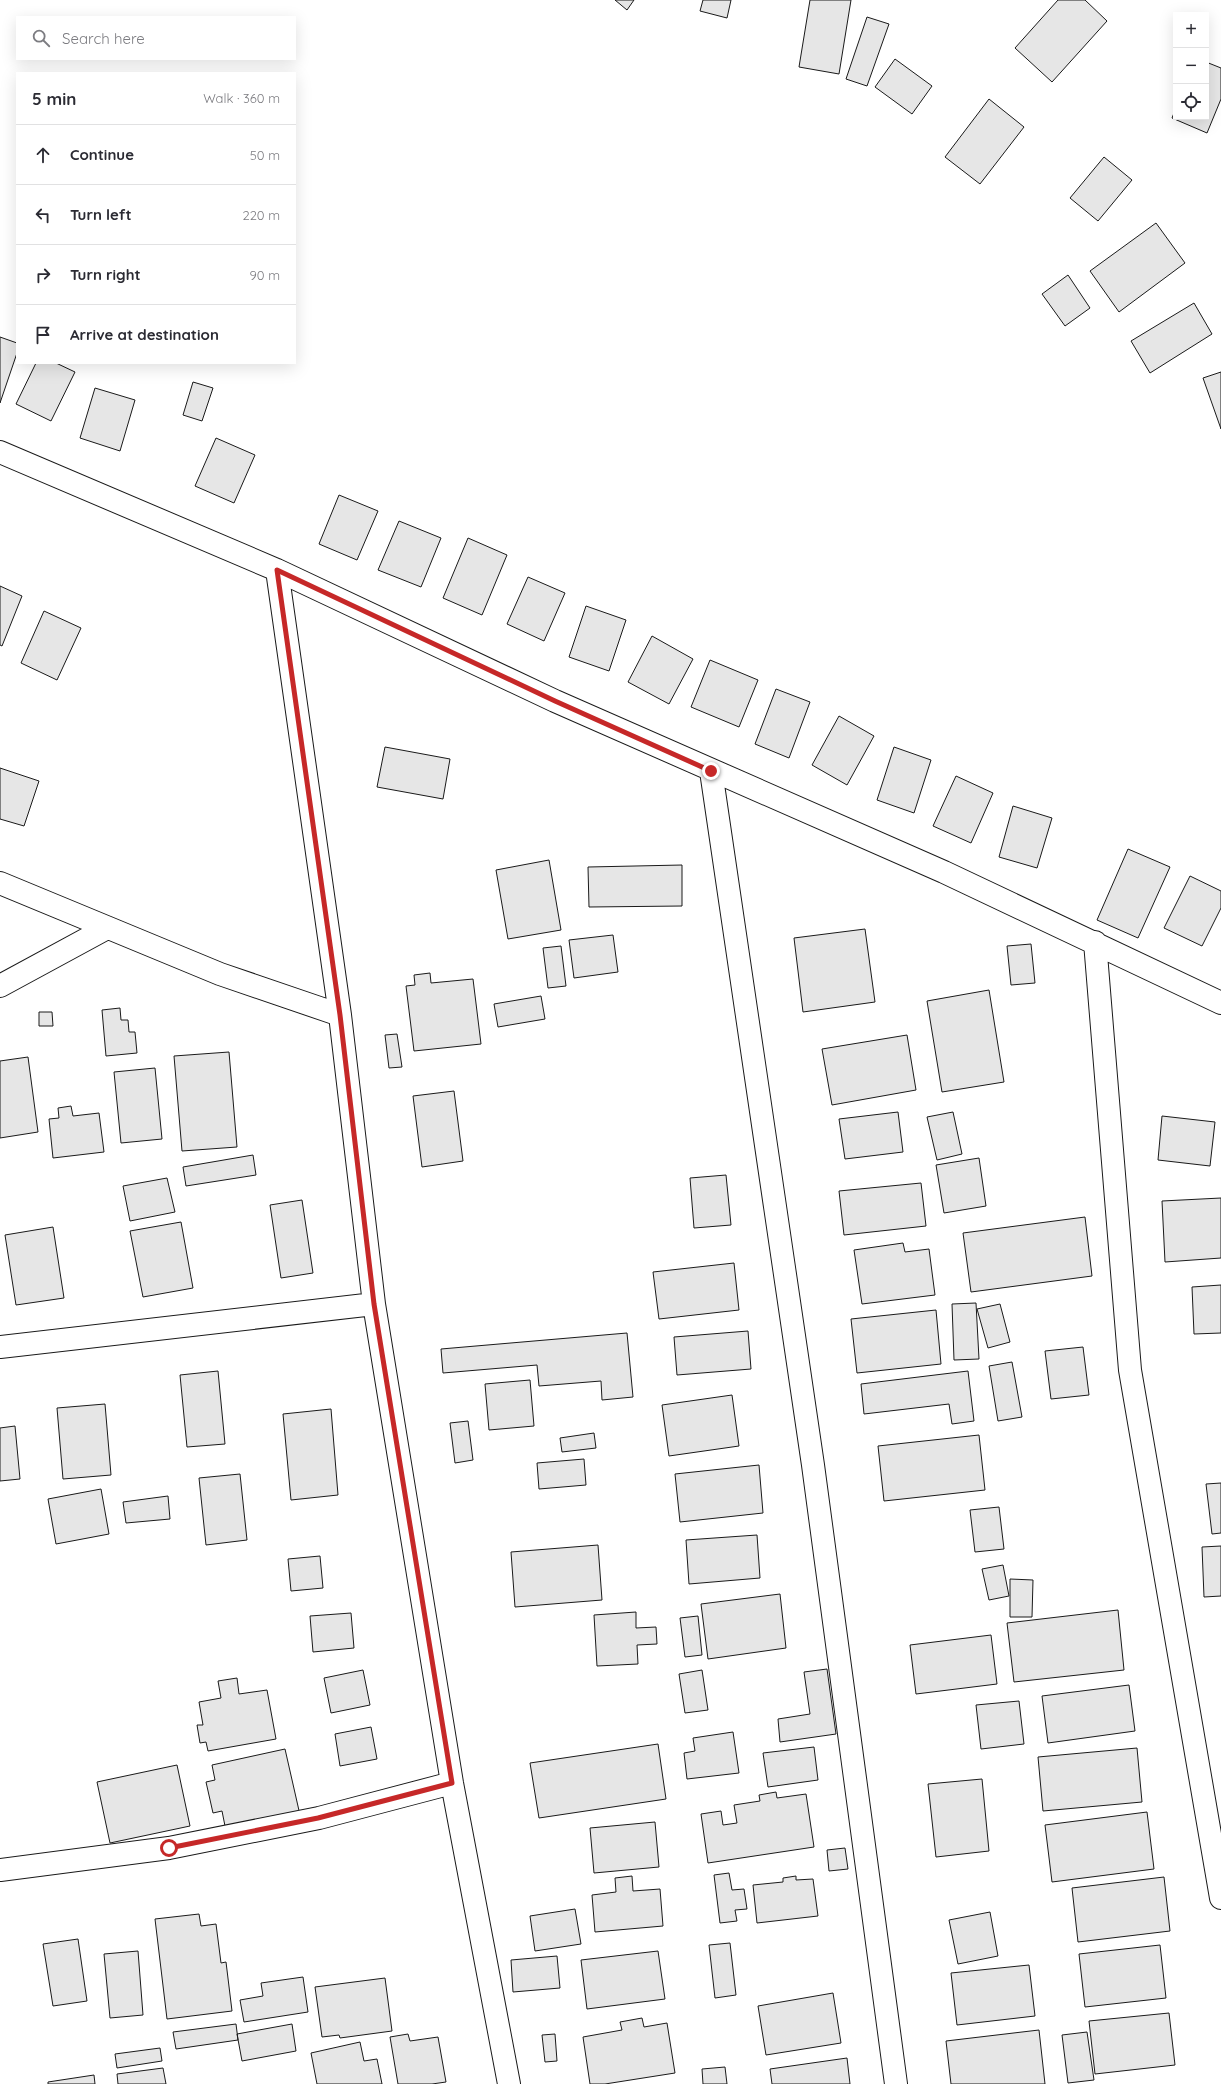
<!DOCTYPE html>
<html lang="en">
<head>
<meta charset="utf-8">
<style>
	:root { --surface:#fff; --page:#f2f2f3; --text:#2b2b33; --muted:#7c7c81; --line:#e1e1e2 }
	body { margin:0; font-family:Quicksand,sans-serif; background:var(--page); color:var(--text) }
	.controls { position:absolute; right:12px; top:12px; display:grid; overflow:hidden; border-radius:0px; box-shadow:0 4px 16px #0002 }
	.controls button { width:36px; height:36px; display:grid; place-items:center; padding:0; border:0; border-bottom:1px solid var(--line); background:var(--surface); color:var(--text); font:20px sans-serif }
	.stop { position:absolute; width:12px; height:12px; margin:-9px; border:3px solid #c62828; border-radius:50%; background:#fff }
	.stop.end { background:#c62828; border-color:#fff; box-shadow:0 1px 4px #0008 }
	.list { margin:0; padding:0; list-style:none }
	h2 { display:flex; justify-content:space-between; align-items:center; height:52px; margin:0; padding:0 16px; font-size:17px }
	h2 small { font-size:13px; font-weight:400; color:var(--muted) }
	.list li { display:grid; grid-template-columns:26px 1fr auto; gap:12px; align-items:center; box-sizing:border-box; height:60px; padding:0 16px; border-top:1px solid var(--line) }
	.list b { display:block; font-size:15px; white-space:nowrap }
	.list em { font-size:13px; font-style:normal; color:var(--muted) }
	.icon { flex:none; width:22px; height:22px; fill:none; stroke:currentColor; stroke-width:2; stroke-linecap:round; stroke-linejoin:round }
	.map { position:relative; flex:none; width:1221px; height:2084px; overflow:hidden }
	.search { position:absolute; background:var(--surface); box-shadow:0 4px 16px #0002; left:16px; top:16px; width:280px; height:44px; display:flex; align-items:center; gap:10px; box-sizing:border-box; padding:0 14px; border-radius:0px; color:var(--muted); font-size:15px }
	.panel { position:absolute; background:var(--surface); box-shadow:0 4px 16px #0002; left:16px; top:72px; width:280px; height:292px; border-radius:0px }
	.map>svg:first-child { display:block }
	.building { fill:#e6e6e6; stroke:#1a1a1a }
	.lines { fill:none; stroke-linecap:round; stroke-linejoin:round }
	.minor-casing { stroke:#1a1a1a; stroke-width:24 }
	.minor { stroke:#fff; stroke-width:22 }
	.route { stroke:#c62828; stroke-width:5 }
</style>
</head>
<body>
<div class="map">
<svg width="1221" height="2084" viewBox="0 0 1221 2084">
	<rect width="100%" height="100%" fill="#fff"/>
	<!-- building -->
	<path class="building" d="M615,0H634L627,10Z
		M703,0H731L727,18L700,11Z
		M810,0H851L839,74L799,67Z
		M1058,0H1085L1107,21L1052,82L1015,48Z
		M867,17L889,24L867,86L846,79Z
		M895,59L932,86L912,114L875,87Z
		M1206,62L1221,68V99L1207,133L1172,118L1176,108V117H1206Z
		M989,99L1024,127L980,184L945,157Z
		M1104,157L1132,180L1098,221L1070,198Z
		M1156,223L1185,263L1119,312L1090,271Z
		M1068,275L1090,308L1065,326L1042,294Z
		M1194,303L1212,334L1150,373L1131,341Z
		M0,337L17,343V353L0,403Z
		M36,363H56L75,372L51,421L16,404Z
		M1221,372V429L1203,378Z
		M193,382L213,388L202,421L183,415Z
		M95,388L135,400L120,451L80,438Z
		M216,438L255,455L234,503L195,486Z
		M339,495L378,511L357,560L319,544Z
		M399,521L441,538L421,587L378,570Z
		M468,538L507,555L482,615L443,598Z
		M528,577L565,593L544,641L507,624Z
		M0,586L22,596L2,646L0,645Z
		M586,606L626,620L609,671L569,657Z
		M44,611L81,628L57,680L21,663Z
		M652,636L693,659L669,704L628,682Z
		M710,660L758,680L739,727L691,707Z
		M776,689L810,702L789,758L755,744Z
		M839,716L874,736L847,785L812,765Z
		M385,747L450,759L443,799L377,787Z
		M894,747L931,760L914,813L877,800Z
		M0,768L39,781L24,826L0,819Z
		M956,776L993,793L971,843L933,826Z
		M1013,806L1052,818L1037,868L999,857Z
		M1128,849L1170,867L1138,938L1097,920Z
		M549,860L561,930L508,939L496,870Z
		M682,865V906L589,907L588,867Z
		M1190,876L1221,891V908L1202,946L1164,928Z
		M865,929L875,1002L803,1012L794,938Z
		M613,935L618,972L574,978L569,940Z
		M1031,944L1035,983L1011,985L1007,946Z
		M561,946L566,986L548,988L543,948Z
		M430,973L431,983L473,979L481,1044L414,1051L406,986L415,985L414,975Z
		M989,990L1004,1082L942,1092L927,1001Z
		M541,996L545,1019L498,1027L494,1004Z
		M120,1008L121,1020H128L129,1032H135L137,1053L106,1056L102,1010Z
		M39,1012H52L53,1026H39Z
		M397,1034L402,1067L389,1068L385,1035Z
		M907,1035L916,1090L832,1105L822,1049Z
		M229,1052L237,1147L182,1151L174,1056Z
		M28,1057L38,1132L0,1138V1061Z
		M155,1068L162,1139L121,1143L114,1072Z
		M454,1091L463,1161L422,1167L413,1096Z
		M71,1106L73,1116L99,1113L104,1152L53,1158L49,1119L59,1118L58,1108Z
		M898,1112L903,1152L845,1159L839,1119Z
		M953,1112L962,1154L937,1160L927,1117Z
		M1162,1116L1215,1122L1210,1166L1158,1160Z
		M253,1155L256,1175L186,1186L183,1167Z
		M979,1158L986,1206L944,1213L936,1165Z
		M726,1175L731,1225L694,1228L690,1178Z
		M167,1178L175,1212L130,1221L123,1186Z
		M921,1183L926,1226L844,1235L839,1191Z
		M1221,1198V1258L1165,1262L1162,1201Z
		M302,1200L313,1273L281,1278L270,1205Z
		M1085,1217L1092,1276L971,1292L963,1233Z
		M181,1222L193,1288L143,1297L130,1231Z
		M53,1227L64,1298L16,1305L5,1235Z
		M903,1243L905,1252L929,1249L935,1295L862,1304L854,1250Z
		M734,1263L739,1310L659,1319L653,1272Z
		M1221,1285V1333L1194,1334L1192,1287Z
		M976,1303L979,1359L954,1360L952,1304Z
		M1000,1304L1010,1342L988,1348L977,1309Z
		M936,1310L941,1364L857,1373L851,1319Z
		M748,1331L751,1369L677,1375L674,1337Z
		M627,1333L633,1397L602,1400L601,1381L539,1386L537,1365L443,1373L441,1349Z
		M1083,1347L1089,1395L1051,1399L1045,1351Z
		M1012,1362L1022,1417L998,1421L989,1366Z
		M218,1371L225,1444L187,1447L180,1375Z
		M968,1371L974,1421L952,1424L949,1404L864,1414L861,1384Z
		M530,1380L534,1426L489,1430L485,1384Z
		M732,1395L739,1446L669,1456L662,1405Z
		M105,1404L111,1475L63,1479L57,1408Z
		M331,1409L338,1495L291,1500L283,1414Z
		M468,1421L473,1460L455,1463L450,1423Z
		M15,1426L20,1479L0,1481V1428Z
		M594,1433L596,1448L562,1452L560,1438Z
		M979,1435L985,1490L884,1501L878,1446Z
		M584,1459L586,1485L539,1489L537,1463Z
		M759,1465L763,1513L680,1522L675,1474Z
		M240,1474L247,1540L206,1545L199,1478Z
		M1221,1483V1533L1212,1534L1206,1484Z
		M101,1489L109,1534L56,1544L48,1499Z
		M168,1496L170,1519L126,1523L123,1502Z
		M999,1507L1004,1549L975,1552L970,1510Z
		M757,1535L760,1578L689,1584L686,1540Z
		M598,1545L602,1600L515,1607L511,1552Z
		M1221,1546V1596L1204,1597L1202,1547Z
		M320,1556L323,1588L291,1591L288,1559Z
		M1003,1565L1009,1596L989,1600L982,1569Z
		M1010,1579L1033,1580L1032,1617H1010Z
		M780,1594L786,1648L708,1659L701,1604Z
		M1118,1610L1124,1670L1014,1682L1007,1623Z
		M636,1612V1628L656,1627L657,1644L637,1645L638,1664L597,1666L594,1615Z
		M351,1613L354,1648L313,1652L310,1616Z
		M698,1616L702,1655L685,1657L680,1618Z
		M991,1635L997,1684L916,1694L910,1645Z
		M827,1669L836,1734L780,1742L778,1719L810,1714L804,1672Z
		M363,1670L370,1705L331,1713L324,1678Z
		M702,1670L708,1710L685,1713L679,1674Z
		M237,1678L239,1694L267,1690L276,1739L208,1751L206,1742L200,1743L197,1725H203L199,1702L221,1698L218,1681Z
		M1129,1685L1135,1731L1048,1743L1042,1696Z
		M1019,1701L1024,1744L981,1749L976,1705Z
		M371,1727L377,1759L340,1766L335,1734Z
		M733,1732L739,1773L687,1779L684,1753L695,1751L693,1738Z
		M658,1744L666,1799L539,1818L530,1763Z
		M814,1747L818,1780L768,1787L763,1753Z
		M1137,1748L1142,1802L1043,1811L1038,1757Z
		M285,1749L300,1815L226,1831L222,1811L213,1813L206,1782L215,1780L212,1765Z
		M177,1765L190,1826L110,1843L97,1782Z
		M982,1779L989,1851L936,1857L928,1784Z
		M776,1792L777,1798L806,1794L814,1847L708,1863L701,1814L721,1811L723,1825L737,1823L734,1805L760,1801L759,1795Z
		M1147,1812L1154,1869L1052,1882L1045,1825Z
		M655,1822L659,1867L594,1873L590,1828Z
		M845,1848L848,1869L829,1871L827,1850Z
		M729,1873L732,1890L744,1889L747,1909L735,1910L737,1921L720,1923L714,1875Z
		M632,1876L633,1891L660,1889L663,1926L595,1932L592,1895L616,1892L615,1878Z
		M796,1876V1880L813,1879L818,1916L757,1923L753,1885L783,1882V1878Z
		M1164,1877L1170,1931L1078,1942L1072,1888Z
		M575,1909L581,1944L535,1951L530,1916Z
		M990,1912L998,1956L958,1964L949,1920Z
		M199,1914L201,1926L216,1924L221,1963L226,1962L232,2011L167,2019L155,1919Z
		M78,1939L87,2001L53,2006L43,1944Z
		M730,1943L736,1995L715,1998L709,1945Z
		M1160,1945L1166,1998L1085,2007L1079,1954Z
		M138,1951L143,2015L110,2018L104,1954Z
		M658,1951L665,1999L587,2009L581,1960Z
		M557,1956L560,1988L513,1992L511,1960Z
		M1029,1965L1035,2016L957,2025L951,1973Z
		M303,1977L308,2012L244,2022L240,2000L263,1996L261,1983Z
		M385,1978L392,2031L340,2038L339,2035L322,2037L315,1987Z
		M833,1993L841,2043L766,2055L758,2006Z
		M1169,2013L1175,2065L1095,2074L1089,2021Z
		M642,2018L644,2027L667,2023L675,2073L605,2084H590L583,2037L622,2030L620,2022Z
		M236,2024L238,2040L176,2049L173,2032Z
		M292,2024L296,2051L242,2061L237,2034Z
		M1039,2030L1045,2084H951L946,2041Z
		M1087,2032L1094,2080L1068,2083L1062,2035Z
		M408,2034L410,2041L438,2037L446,2082L432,2084H398L390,2037Z
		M555,2034L557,2061L545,2062L542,2035Z
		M360,2042L364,2061L377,2059L382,2084H317L311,2053Z
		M160,2048L162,2061L117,2068L115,2054Z
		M847,2058L850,2084H772L770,2069Z
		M725,2067L727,2084H703L702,2069Z
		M163,2068L166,2084H118L117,2074Z
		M94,2075L95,2084H48V2082Z"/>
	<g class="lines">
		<!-- minor casing -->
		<g class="minor-casing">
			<path id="minor" d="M0,452L277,570L555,701L944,872L1221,1003
				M277,570L340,1015L374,1304L452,1783L509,2084
				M711,771L813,1465L896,2084
				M0,883L220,974L340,1015
				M1095,942L1130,1370L1221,1898
				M0,986L107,928
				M0,1347L374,1304
				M0,1870L169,1848L319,1818L452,1783"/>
		</g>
		<!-- minor -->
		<use href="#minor" class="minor"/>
	</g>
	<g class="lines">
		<!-- route -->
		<path class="route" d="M169,1848L318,1818L452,1783L374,1304L340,1015L277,570L555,701L711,771"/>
	</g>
</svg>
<div class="controls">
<button>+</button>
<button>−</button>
<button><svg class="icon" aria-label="locate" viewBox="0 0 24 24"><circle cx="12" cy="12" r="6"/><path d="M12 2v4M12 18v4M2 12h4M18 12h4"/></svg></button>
</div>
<div class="stop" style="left:169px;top:1848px"></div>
<div class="stop end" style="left:711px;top:771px"></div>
<div class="search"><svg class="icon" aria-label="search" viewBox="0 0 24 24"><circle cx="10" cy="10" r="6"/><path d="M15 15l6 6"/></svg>Search here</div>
<section class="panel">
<h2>5 min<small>Walk · 360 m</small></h2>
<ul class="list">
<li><svg class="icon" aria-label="ahead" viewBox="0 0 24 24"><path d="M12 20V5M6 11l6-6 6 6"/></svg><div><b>Continue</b></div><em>50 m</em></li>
<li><svg class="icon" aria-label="left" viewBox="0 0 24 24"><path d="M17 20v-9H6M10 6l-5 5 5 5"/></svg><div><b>Turn left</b></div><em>220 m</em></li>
<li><svg class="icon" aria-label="right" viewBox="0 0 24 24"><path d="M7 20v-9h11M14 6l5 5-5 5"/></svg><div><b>Turn right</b></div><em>90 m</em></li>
<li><svg class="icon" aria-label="arrive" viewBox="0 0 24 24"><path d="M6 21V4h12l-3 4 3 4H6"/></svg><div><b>Arrive at destination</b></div></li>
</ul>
</section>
</div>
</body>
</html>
